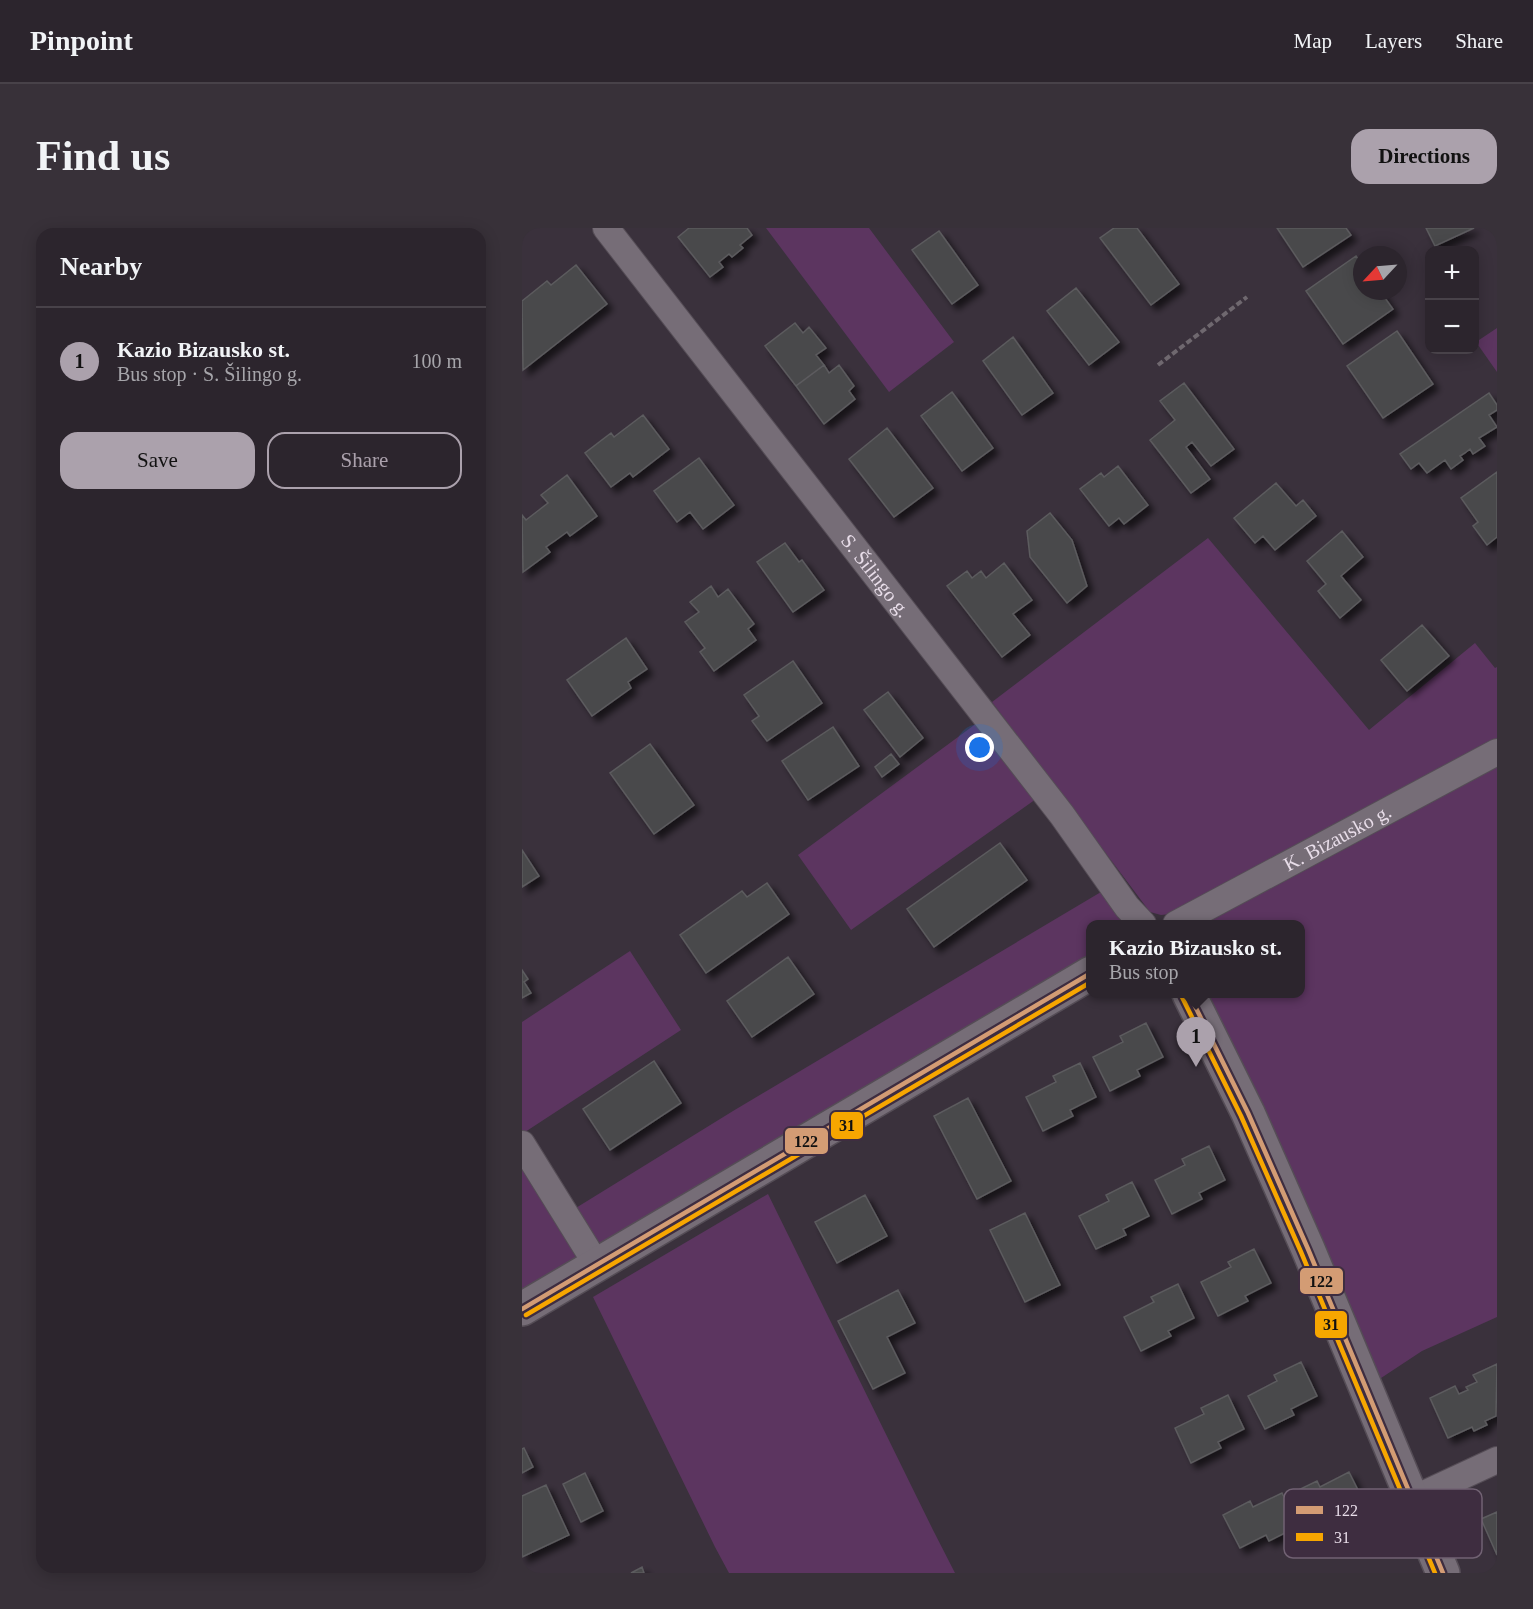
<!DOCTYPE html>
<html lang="en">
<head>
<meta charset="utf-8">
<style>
	:root { --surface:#2c252d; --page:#383139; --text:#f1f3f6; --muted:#a6a5aa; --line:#484249; --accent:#aba1ac }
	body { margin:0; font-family:"Times New Roman",serif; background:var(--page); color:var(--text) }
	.controls { position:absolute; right:18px; top:18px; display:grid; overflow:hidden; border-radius:12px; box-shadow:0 3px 15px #0003 }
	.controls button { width:54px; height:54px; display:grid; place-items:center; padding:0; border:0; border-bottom:2px solid var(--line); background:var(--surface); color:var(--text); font:30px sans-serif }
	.compass { position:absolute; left:831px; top:18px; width:54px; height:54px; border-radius:50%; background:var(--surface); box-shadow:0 3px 15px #0003; rotate:244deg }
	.you { position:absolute; left:458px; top:520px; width:21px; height:21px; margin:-15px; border:4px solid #fff; border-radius:50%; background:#1a73e8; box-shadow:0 0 0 9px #1a73e833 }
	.badge { display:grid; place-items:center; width:39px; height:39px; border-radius:50%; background:var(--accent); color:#111; font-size:20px; font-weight:700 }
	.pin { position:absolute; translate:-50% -50px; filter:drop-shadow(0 2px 3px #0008) }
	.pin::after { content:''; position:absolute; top:32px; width:21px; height:18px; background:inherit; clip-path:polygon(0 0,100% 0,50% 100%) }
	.popup { position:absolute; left:564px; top:692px; width:219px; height:78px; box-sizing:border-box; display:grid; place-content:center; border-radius:12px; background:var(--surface); filter:drop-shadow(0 2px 4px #0005); font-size:20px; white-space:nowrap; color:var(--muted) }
	.popup b { font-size:22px; color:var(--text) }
	.popup::after { content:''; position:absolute; left:50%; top:100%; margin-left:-12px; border:12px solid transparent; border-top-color:var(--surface) }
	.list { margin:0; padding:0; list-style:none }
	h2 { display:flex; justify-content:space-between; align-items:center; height:78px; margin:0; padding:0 24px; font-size:26px }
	h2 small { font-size:20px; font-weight:400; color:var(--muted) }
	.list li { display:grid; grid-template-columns:39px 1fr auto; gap:18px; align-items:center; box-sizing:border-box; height:108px; padding:0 24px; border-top:2px solid var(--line) }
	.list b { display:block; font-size:22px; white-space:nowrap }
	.list p { margin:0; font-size:20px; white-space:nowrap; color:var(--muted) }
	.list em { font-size:20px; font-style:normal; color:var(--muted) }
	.actions { display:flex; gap:12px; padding:18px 24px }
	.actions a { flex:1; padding:14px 0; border:2px solid var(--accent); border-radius:18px; text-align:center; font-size:21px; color:var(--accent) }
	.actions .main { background:var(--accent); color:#111 }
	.map { position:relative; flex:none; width:975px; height:1345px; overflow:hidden; border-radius:18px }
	header { display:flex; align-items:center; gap:36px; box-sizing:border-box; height:84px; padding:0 30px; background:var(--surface); border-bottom:2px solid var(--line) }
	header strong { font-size:28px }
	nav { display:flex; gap:33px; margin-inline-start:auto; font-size:21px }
	.intro { display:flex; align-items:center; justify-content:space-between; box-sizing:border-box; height:144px; padding:0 36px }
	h1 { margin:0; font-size:42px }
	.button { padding:15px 27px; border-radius:18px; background:var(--accent); color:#111; font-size:21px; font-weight:700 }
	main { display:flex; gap:36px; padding:0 36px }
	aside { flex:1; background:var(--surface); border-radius:18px; box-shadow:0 3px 15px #0003 }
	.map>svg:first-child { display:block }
	.green { fill:#5c3560 }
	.building { fill:#4a4a4c; stroke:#5c5b5e; stroke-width:1.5; filter:url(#shadow) }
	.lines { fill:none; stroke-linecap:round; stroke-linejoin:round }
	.minor-casing { stroke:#554d56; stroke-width:28 }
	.tertiary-casing { stroke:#554d56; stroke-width:36 }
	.path { stroke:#6f686f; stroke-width:4; stroke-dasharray:6 3; stroke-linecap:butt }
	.minor { stroke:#766d77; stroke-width:26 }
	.tertiary { stroke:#766d77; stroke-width:33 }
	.bus-1-casing { stroke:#3e2d40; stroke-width:9 }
	.bus-2-casing { stroke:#3e2d40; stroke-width:9 }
	.bus-1 { stroke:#d39c74; stroke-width:4.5 }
	.bus-2 { stroke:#f7a600; stroke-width:4.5 }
	.labels { text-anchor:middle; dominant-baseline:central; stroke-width:5; stroke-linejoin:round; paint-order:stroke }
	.street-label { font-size:20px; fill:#e8dde9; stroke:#3e2d40 }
	.key { fill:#3e2d40; stroke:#716273; stroke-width:1.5 }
	.key-label { font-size:16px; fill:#e8dde9 }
	.line-badge { stroke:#3e2d40; stroke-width:2 }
	.pale-badge-label { font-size:16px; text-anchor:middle; font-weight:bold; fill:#111 }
</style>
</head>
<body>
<header>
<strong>Pinpoint</strong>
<nav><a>Map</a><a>Layers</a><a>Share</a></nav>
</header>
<div class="intro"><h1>Find us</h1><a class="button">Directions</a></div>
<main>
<aside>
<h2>Nearby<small></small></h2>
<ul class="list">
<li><span class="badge">1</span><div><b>Kazio Bizausko st.</b><p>Bus stop · S. Šilingo g.</p></div><em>100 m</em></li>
</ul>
<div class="actions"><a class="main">Save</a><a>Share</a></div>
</aside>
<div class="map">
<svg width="975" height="1345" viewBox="0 0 975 1345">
	<defs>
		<filter id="shadow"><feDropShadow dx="5.5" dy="5.5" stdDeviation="3" flood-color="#0009"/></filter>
	</defs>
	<rect width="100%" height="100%" fill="#3a313c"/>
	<!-- green -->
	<path class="green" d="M244,0H347L432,114L367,164Z
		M975,100V144L954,114Z
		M686,310L847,502L953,415L973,440L975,439V511L648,686L639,687L628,684L470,474Z
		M455,495L514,571L329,702L276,627Z
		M975,539V1089L900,1123L853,1154L680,766H779V696H681Z
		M584,661L601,687V696H569V736L0,1069V936L36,991L211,883Z
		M108,723L159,802L0,906V794Z
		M246,966L411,1302L433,1345H207L193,1319L71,1069Z"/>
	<!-- building -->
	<path class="building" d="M167,0H225L230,7L218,17L221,20L210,29L207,26L197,34L201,39L188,49L156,9Z
		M592,0H615L657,56L629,77L578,10Z
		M755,0H824L829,7L781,39Z
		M904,0H952L913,18Z
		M417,3L456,57L430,76L390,22Z
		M834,28L840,37V63H858L871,81L821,116L784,63Z
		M54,37L85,76L1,142L0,73L25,53L29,57Z
		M554,60L597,114L567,137L525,83Z
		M273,95L281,105L287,99L304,120L294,127L302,137L274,158L243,118Z
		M875,103L911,156L861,190L825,138Z
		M491,109L531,165L500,187L461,133Z
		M302,137L307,145L317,137L332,158L327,163L333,171L302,196L274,158Z
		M662,155L712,221L689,238L670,214L664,219L688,251L669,265L628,212L653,192L638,173Z
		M430,164L471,220L440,243L399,188Z
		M967,165L975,177V182L967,187L975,199L957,210L963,218L951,226L948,221L943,225L938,228L941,232L929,241L923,232L905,245L897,235L889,241L878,226Z
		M121,187L147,221L111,249L108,245L89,259L63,225L89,205L92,209Z
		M365,200L411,260L372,289L327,231Z
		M177,230L212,277L181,301L168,284L155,294L132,263Z
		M596,238L626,277L602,296L597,290L587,298L558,261L579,245L582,249Z
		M975,244V309L965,317L951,298L956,294L939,270Z
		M45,247L75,288L48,308L45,304L34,312L24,319L28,324L1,344L0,287L4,292L26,275L19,267Z
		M754,255L774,278L781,272L794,288L753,322L741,308L733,315L712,290Z
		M528,285L550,312L565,358L545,375L508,329L505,303Z
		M820,303L841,329L819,348L839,372L818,390L796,363L804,356L785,333Z
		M263,315L277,334L280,332L302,362L271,384L235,334Z
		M482,335L510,372L491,386L508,407L480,429L425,358L445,343L450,350L459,343L464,350Z
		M189,358L196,369L206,361L232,396L226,401L234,412L192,443L178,424L183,420L163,394L177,384L168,374Z
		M900,397L927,428L885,463L859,432Z
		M104,410L125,441L106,454L109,460L70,488L45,452Z
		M271,433L300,475L245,513L230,493L237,488L222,467Z
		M366,464L401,510L378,529L342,482Z
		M311,499L337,538L286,572L260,533Z
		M128,516L172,577L132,606L88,545Z
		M369,526L377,536L360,549L353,539Z
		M478,615L505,652L412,719L385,681Z
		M0,622L17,648L0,659Z
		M245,655L267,686L184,745L158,707L220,663L225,669Z
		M266,729L292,766L230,809L205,773Z
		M0,742L6,751L2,754L9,765L0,770Z
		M624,795L641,829L615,842L618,848L588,863L571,829L601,814L598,808Z
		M132,833L159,875L88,922L61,881Z
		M558,835L574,869L548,882L551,888L521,903L504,869L534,854L531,848Z
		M446,870L489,953L455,971L412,888Z
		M687,918L703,952L677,965L680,971L650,986L633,952L663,937L660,931Z
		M610,954L627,988L601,1001L604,1007L574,1021L557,988L587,973L584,967Z
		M343,967L365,1008L315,1035L293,994Z
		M503,985L538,1057L503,1074L468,1002Z
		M732,1021L749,1055L723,1068L726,1073L696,1088L679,1054L709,1039L706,1034Z
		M656,1056L672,1090L646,1103L649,1108L619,1123L602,1089L632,1074L629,1069Z
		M376,1062L393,1095L365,1109L383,1145L351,1161L316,1093Z
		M779,1134L795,1168L769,1181L772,1187L743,1201L726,1168L755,1153L752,1147Z
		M975,1136L974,1188L963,1193L965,1197L952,1203L950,1199L926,1210L908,1170L933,1158L937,1166L946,1162L944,1159L955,1154L951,1147Z
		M706,1167L722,1201L696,1214L699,1220L669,1235L653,1200L682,1186L679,1180Z
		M2,1220L11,1239L0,1245V1221Z
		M827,1244L844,1278L814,1293L811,1287L785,1300L768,1266L795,1253L798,1259Z
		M63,1245L81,1283L59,1294L41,1256Z
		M24,1257L47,1307L0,1329V1268Z
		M760,1265L777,1298L747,1313L744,1307L718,1320L701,1287L728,1273L731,1279Z
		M975,1284V1327L959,1291Z
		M120,1339L122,1345H109Z"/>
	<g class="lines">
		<!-- minor casing -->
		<g class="minor-casing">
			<g id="minor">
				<path id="s1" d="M84,0L540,587L605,679L621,696"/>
				<path id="s2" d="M654,696L975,524"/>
				<path d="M0,916L75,1037"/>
				<path d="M891,1271L975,1232"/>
			</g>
		</g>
		<!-- tertiary casing -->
		<g class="tertiary-casing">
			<path id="tertiary" d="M667,766L726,885L786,1021L921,1345
				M0,1081L569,745"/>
		</g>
		<!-- path -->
		<path class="path" d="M636,137L725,69"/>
		<!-- minor -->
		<use href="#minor" class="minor"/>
		<!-- tertiary -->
		<use href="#tertiary" class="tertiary"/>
		<!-- bus-1 casing -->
		<g class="bus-1-casing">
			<path id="bus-1" d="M667,766L726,885L786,1021L921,1345
				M0,1081L569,745"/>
		</g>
		<!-- bus-2 casing -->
		<g class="bus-2-casing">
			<path id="bus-2" d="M660,769L719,888L779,1024L913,1345
				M4,1087L569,754"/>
		</g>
		<!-- bus-1 -->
		<use href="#bus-1" class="bus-1"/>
		<!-- bus-2 -->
		<use href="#bus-2" class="bus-2"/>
	</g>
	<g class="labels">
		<!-- street labels -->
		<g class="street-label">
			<text stroke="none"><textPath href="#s1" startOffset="440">S. Šilingo g.</textPath></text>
			<text stroke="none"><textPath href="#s2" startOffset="183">K. Bizausko g.</textPath></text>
		</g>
	</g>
	<!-- legend -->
	<rect x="762" y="1261" width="198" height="69" rx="9" class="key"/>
	<rect x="774" y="1278" width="27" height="8" fill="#d39c74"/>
	<rect x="774" y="1305" width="27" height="8" fill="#f7a600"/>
	<g class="key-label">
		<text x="812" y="1288">122</text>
		<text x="812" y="1315">31</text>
	</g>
	<g class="line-badge">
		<rect x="308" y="883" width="34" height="29" rx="6" fill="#f7a600"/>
		<rect x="262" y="899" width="45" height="28" rx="6" fill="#d39c74"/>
		<rect x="777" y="1039" width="45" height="28" rx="6" fill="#d39c74"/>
		<rect x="792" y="1082" width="34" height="29" rx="6" fill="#f7a600"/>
	</g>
	<g class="pale-badge-label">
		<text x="325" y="903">31</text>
		<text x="284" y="919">122</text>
		<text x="799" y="1059">122</text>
		<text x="809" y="1102">31</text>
	</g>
</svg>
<div class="controls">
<button>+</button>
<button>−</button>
</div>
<svg class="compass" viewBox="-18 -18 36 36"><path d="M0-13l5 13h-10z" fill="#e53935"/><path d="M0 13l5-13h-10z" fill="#a6a5aa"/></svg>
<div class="you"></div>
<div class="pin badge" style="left:674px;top:839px">1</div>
<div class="popup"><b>Kazio Bizausko st.</b>Bus stop</div>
</div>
</main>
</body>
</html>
